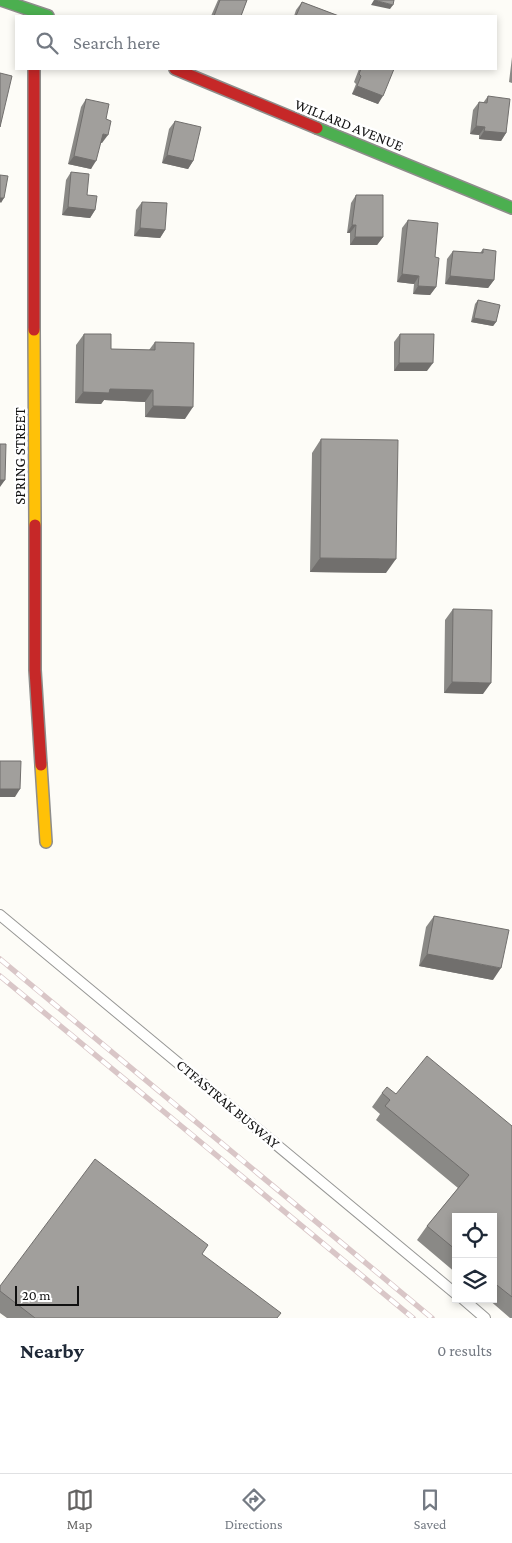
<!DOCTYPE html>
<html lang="en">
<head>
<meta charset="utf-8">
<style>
	:root { --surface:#fff; --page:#f2f2f3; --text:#1f2937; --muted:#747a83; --line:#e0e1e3; --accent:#646362 }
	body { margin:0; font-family:"Crimson Pro",serif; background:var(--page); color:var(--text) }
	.controls { position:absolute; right:15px; bottom:15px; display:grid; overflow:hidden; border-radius:0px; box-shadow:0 2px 8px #0003 }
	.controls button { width:45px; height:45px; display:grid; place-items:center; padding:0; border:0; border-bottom:1px solid var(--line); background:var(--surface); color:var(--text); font:25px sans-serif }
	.scale { position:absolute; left:15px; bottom:12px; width:64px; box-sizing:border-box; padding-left:5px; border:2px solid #111; border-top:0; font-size:14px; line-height:18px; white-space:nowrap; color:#111; -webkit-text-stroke:4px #fff; paint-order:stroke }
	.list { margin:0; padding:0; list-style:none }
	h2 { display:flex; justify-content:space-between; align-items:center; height:65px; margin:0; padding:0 20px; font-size:21px }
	h2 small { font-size:16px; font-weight:400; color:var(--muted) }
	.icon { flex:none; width:28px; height:28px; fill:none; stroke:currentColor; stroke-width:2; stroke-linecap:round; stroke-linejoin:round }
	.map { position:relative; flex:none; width:512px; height:1318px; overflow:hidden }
	.search { position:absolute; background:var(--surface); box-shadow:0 2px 8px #0003; left:15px; right:15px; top:15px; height:55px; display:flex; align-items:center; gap:12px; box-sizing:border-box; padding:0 18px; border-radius:0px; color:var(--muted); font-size:19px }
	.sheet { height:155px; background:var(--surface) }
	nav { display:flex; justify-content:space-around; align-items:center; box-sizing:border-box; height:70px; border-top:1px solid var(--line); background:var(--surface); font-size:14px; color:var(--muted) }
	nav a { display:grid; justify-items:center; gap:2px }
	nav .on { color:var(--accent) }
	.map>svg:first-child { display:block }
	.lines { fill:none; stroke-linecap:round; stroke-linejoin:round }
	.lane-casing { stroke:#979795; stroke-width:12 }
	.fast-casing { stroke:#8e8d8b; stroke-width:14 }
	.slow-casing { stroke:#8e8d8b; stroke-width:14 }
	.jam-casing { stroke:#8e8d8b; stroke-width:14 }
	.lane { stroke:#fffffe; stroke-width:10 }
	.fast { stroke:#4caf50; stroke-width:11 }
	.slow { stroke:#ffc107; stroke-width:11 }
	.jam { stroke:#c62828; stroke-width:11 }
	.rail-casing { stroke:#d9c6c7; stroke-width:5.5 }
	.rail { stroke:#fff; stroke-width:4; stroke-dasharray:11; stroke-linecap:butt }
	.wall { fill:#8a8986 }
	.shaded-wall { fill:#716f6d }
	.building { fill:#a19f9c; stroke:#716f6d }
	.labels { text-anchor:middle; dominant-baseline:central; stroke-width:5; stroke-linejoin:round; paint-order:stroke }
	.street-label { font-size:15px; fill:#111; stroke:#fff }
</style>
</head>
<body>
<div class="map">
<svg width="512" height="1318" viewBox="0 0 512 1318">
	<rect width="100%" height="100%" fill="#fdfcf7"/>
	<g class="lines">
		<!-- lane casing -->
		<g class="lane-casing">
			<path id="lane" d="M0,915L456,1294
				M463,1299L485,1318"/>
		</g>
		<!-- fast casing -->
		<g class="fast-casing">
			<path id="fast" d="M1,0L48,16
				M317,128L512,208"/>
		</g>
		<!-- slow casing -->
		<g class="slow-casing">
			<path id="slow" d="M34,330L35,525
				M41,765L46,842"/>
		</g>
		<!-- jam casing -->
		<g class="jam-casing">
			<path id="jam" d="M34,69V330
				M175,69L317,128
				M35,525V670L41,765"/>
		</g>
		<!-- lane -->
		<use href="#lane" class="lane"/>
		<!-- fast -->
		<use href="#fast" class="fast"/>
		<!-- slow -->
		<use href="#slow" class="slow"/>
		<!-- jam -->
		<use href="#jam" class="jam"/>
		<!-- rail casing -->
		<g class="rail-casing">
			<path id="rail" d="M0,959L432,1318
				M0,976L413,1318"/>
		</g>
		<!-- rail -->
		<use href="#rail" class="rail"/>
	</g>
	<!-- wall -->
	<path class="wall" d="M218,0H247L241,16H211Z
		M302,2L339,16H294L296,10Z
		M512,57V83L509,82Z
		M359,69H394L378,104L352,94L356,84L354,82Z
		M488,96L506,133L501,141L479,139V135L470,134L473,110L479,102L483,103Z
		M86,99L106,119L102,143L101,142L91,169L68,164L81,107Z
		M175,121L193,161L188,169L162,163L169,129Z
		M71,172L87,195L95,210L90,218L62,215L66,180Z
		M356,195L383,237L377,245H350V233H347L351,203Z
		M142,202L165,230L160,238L134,236L136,210Z
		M408,220L435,257L436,287L430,295L413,294L414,284L397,282L402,228Z
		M483,249L494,280L488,288L445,284L447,259L453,251L480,253Z
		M478,300L496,322L493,326L471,322L475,304Z
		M84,334L111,349L149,350L155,342L185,419L145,417V402L104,400L101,404L75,403L76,345Z
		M400,334L427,371H394V342Z
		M321,439L386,573L310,572L312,453Z
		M453,609L483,694L444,693L445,620Z
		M434,916L493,980L419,966L426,927Z
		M382,1093L396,1094L512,1126V1318H510L488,1299H493V1217H456V1273L417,1240L427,1226L458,1188L376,1120L380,1114L372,1107Z
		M202,1254L277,1318H7L0,1313V1286Z"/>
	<!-- shaded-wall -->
	<path class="shaded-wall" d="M374,0L393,5L390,9L371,5Z
		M357,86L383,96L378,104L352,94Z
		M476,126L485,127L479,135L470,134Z
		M484,131L506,133L501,141L479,139Z
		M103,134L108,135L102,143L97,142Z
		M167,155L193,161L188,169L162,163Z
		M74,156L96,161L91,169L68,164Z
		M0,198H4L1,203L0,202Z
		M68,207L95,210L90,218L62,215Z
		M352,225H356L350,233H347Z
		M140,228L165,230L160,238L134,236Z
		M355,237H383L377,245H350Z
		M402,274L419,276L414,284L397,282Z
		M450,276L494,280L488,288L445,284Z
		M418,286L436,287L430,295L413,294Z
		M474,318L496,322L493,326L471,322Z
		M399,363H433L427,371H394Z
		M110,389L153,390L145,402L104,400L101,404L75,403L83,392Z
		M153,406L193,407L185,419L145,417Z
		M0,480H5L0,487Z
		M320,558L396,559L386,573L310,572Z
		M452,682L491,683L483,694L444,693Z
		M0,789H20L15,797H0Z
		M427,954L501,968L493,980L419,966Z"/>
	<!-- building -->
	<path class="building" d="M220,0H247L241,16H214Z
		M374,0H394L393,5Z
		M302,2L339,16H296Z
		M361,69H394L383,96L357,86L361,76L359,74Z
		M0,73L12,76L0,127Z
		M488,96L510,99L506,133L484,131L485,127L476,126L479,102L487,103Z
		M86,99L109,104L106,119L111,121L108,135L103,134L96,161L74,156Z
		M175,121L201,127L193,161L167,155Z
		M71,172L89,174L87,195L97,196L95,210L68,207Z
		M0,175L8,176L4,198H0Z
		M356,195H383V237H355L356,225H352Z
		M142,202L167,203L165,230L140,228Z
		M408,220L438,223L435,257L439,258L436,287L418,286L419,276L402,274Z
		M483,249L496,251L494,280L450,276L453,251L483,253Z
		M478,300L500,305L496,322L474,318Z
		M84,334H111V349L155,350V342L194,343L193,407L153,406V390L110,389L109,393L83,392Z
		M400,334H434L433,363H399Z
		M321,439L398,440L396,559L320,558Z
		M0,444H6L5,480H0Z
		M453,609L492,610L491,683L452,682Z
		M0,761H21L20,789H0Z
		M434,916L509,930L501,968L427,954Z
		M427,1056L512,1126V1297L493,1282V1217H456V1250L427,1226L469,1175L385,1106L390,1100L382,1093L387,1087L396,1094Z
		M95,1159L208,1245L202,1254L281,1313L277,1318H35L0,1291V1286Z"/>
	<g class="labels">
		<!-- street labels -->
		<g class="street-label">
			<text transform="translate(349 125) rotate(22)">WILLARD AVENUE</text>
			<text transform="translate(20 456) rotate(-90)">SPRING STREET</text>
			<text transform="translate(228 1104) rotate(40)">CTFASTRAK BUSWAY</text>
		</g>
	</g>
</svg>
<div class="controls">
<button><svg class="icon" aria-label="locate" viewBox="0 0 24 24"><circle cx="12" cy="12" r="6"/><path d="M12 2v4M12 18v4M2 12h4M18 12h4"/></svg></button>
<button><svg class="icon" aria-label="layers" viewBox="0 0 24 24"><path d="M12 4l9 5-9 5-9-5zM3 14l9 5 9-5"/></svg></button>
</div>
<div class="scale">20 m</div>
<div class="search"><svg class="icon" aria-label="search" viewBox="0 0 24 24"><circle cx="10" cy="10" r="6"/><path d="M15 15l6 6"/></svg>Search here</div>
</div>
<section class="sheet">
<h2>Nearby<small>0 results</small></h2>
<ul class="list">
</ul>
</section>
<nav>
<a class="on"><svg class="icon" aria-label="map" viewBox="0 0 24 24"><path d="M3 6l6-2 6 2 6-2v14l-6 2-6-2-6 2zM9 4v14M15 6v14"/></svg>Map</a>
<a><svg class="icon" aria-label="directions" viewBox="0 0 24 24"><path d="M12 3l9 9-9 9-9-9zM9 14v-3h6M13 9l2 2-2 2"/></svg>Directions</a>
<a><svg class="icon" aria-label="saved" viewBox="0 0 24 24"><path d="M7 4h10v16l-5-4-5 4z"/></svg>Saved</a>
</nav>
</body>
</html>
